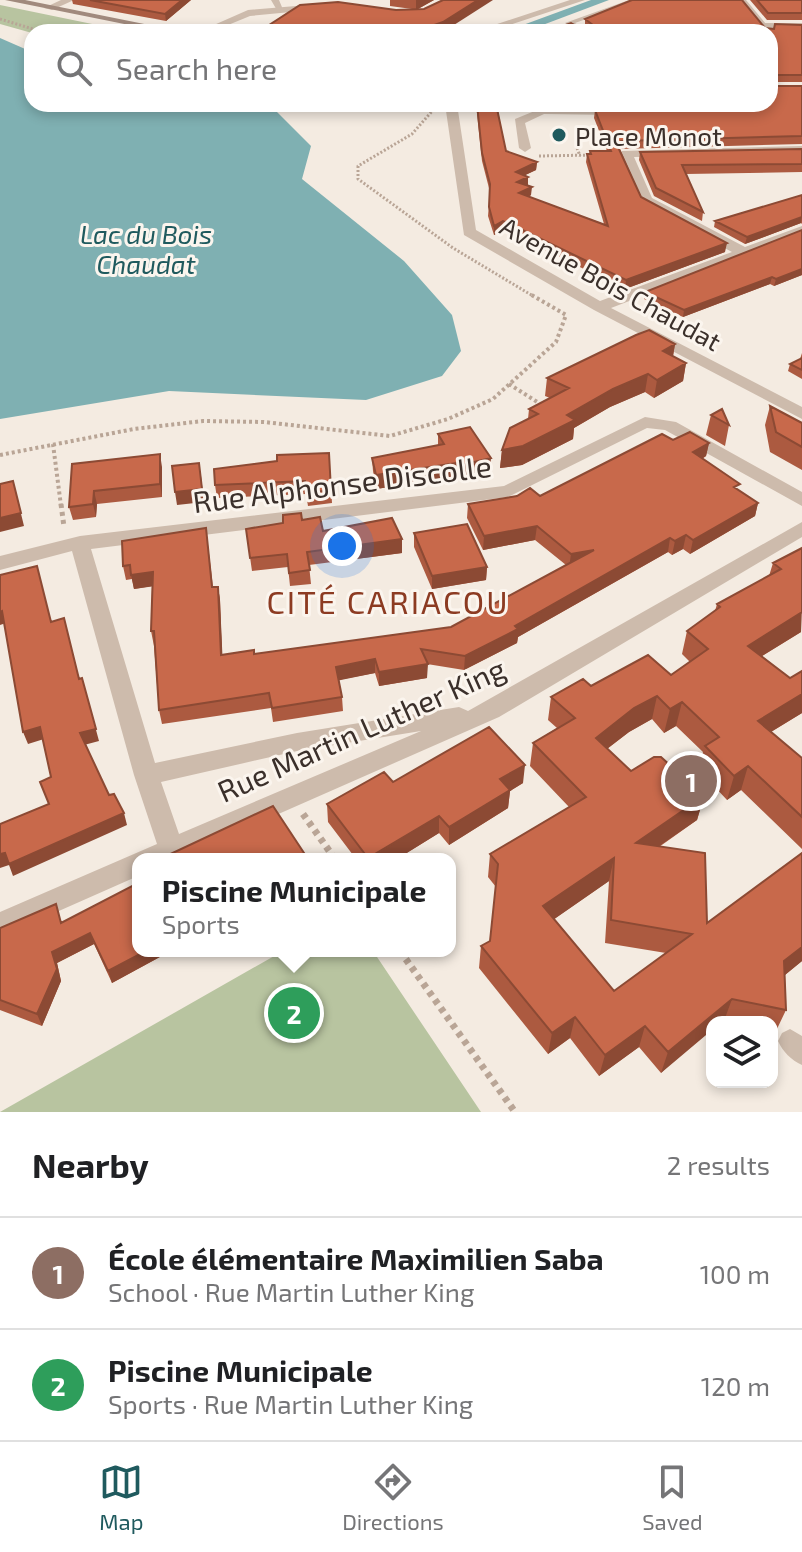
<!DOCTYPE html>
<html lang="en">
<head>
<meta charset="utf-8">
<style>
	:root { --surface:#fff; --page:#f6f6f6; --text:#202124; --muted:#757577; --line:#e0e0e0; --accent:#1f5a5e }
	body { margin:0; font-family:"Exo 2",sans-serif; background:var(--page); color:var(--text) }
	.controls { position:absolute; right:24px; bottom:24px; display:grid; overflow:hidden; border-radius:16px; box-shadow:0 4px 12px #0003 }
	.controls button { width:72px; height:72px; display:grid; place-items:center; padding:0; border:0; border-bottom:2px solid var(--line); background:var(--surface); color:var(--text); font:40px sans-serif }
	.you { position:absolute; left:342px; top:546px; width:28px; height:28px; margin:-20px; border:6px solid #fff; border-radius:50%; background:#1a73e8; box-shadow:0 0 0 12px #1a73e833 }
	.badge { display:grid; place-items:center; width:52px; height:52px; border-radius:50%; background:var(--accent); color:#fff; font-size:26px; font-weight:700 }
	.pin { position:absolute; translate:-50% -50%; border:4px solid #fff; box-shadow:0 2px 8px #0006 }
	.popup { position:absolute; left:132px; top:853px; width:324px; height:104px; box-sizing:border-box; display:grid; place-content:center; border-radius:16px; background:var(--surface); filter:drop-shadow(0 2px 6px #0005); font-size:26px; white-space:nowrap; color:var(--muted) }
	.popup b { font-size:30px; color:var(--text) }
	.popup::after { content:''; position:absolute; left:50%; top:100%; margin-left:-16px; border:16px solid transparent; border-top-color:var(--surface) }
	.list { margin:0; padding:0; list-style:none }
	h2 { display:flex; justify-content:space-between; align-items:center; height:104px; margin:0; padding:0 32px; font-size:34px }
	h2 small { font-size:26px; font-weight:400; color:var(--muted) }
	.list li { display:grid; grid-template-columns:52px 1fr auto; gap:24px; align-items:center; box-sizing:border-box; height:112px; padding:0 32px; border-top:2px solid var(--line) }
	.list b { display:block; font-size:30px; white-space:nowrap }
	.list p { margin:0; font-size:26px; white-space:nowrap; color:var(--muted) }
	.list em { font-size:26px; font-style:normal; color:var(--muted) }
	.icon { flex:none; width:44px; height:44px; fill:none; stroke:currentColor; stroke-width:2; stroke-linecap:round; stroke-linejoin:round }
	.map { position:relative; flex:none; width:802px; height:1112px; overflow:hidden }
	.search { position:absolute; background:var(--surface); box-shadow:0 4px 12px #0003; left:24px; right:24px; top:24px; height:88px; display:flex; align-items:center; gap:20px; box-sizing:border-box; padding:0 28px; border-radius:24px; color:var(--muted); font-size:30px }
	.sheet { height:328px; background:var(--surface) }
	nav { display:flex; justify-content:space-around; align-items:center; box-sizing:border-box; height:112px; border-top:2px solid var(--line); background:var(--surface); font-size:22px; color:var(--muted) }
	nav a { display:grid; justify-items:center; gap:4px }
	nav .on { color:var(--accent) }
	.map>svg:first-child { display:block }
	.green { fill:#b8c4a0 }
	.water { fill:#7fb0b2 }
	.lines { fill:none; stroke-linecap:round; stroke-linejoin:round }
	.canal { fill:#7fb0b2; fill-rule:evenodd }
	.path-far3 { stroke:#b9a596; stroke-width:3; stroke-dasharray:2 2; stroke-linecap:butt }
	.path-far2 { stroke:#b9a596; stroke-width:4; stroke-dasharray:3 3; stroke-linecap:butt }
	.path-far1 { stroke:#b9a596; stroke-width:5; stroke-dasharray:4 4; stroke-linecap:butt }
	.path { stroke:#b9a596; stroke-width:7; stroke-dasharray:5 5; stroke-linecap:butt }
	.lane { fill:#cdbbac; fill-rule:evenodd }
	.street { fill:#cdbbac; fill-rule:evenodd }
	.secondary { fill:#a18a7d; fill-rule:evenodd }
	.wall { fill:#ac5a40; fill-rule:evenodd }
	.shaded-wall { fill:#8c4a34 }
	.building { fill:#c8694b; stroke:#8c4a34; stroke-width:2; fill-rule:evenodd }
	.poi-dot { fill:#1f5a5e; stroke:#fbf5ee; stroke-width:3 }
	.labels { text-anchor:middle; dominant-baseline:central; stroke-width:6; stroke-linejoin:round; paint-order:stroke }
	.far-poi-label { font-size:26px; fill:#3b302b; stroke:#fbf5ee; text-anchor:start }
	.far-water-label { font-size:26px; font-style:italic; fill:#1f5a5e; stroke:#fbf5ee }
	.far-street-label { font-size:26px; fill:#3b302b; stroke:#fbf5ee }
	.street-label { font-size:30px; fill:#3b302b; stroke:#fbf5ee }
	.neighbourhood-label { font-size:32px; letter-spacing:2px; fill:#8c3b22; stroke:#fbf5ee }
</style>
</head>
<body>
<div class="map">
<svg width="802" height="1112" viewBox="0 0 802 1112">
	<rect width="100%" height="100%" fill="#f4ebe1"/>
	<!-- green -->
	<path class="green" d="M0,5L131,32L32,33L0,24Z
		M283,951H373L481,1112H0Z"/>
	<!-- water -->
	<path class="water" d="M0,38L32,52V104H269L311,146L302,179L404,261L452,315L461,351L442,376L366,400L169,391L0,419Z"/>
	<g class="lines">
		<!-- canal -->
		<path class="canal" d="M591,0H609L524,32H504Z"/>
		<!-- path-far3 -->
		<path class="path-far3" d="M0,19L43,32
			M434,109L412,134L358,166V179L453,248L533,296
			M577,148L580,156
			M539,156L593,155"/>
		<!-- path-far2 -->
		<path class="path-far2" d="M509,384L542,405
			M53,444L61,506
			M0,455L134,429L203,421L264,422L390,436L448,419L493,399L556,342L566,315L530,294"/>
		<!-- path-far1 -->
		<path class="path-far1" d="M61,504L64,527"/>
		<!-- path -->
		<path class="path" d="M303,814L335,859
			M400,951L515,1112"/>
		<!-- lane -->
		<path class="lane" d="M271,0H279L284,12H278Z
			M629,0H640L575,23L589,32H579L565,23Z
			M738,0H746L771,30V34L764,32Z
			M790,1029L802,1036V1065C791,1060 783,1052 778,1041L782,1033Z"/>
		<!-- street -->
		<path class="street" d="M61,0H74L52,10L44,8Z
			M570,0H585L488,32H473Z
			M320,4L323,9L250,16L211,32H198L248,10Z
			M764,23H802V29L761,28Z
			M445,104H457L476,230L600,301L732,252L641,203L620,154L622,151L802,146V154L634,157L652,198L745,247L802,226V235L611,308L802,407V419L594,310L464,235Z
			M608,104H620L623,112L617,115L544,114L525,123L531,148L525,152L519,148L515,119L542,108H610Z
			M645,417L676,422L802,492V506L665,430L647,428L508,497L91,549L155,763L297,733L459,707L468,711L802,522V537L499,717L176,859H138V876L0,937V912L157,844L134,775L72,551L0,570V556L80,536L504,486ZM421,731L179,834L161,782L297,751Z"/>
		<!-- secondary -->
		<path class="secondary" d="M5,0H25L184,32H164Z"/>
	</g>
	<!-- wall -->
	<path class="wall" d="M72,0H191L166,21L73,4Z
		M390,0H434L418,9L443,32H263V29L396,10L412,9L390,6Z
		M750,0H802V20H767Z
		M585,19L774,29L802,25V82H770L580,28H588L585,26Z
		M802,86V144L620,149L641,197L725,252L625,289L512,234L502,230L494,235L488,216L490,192L482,161L476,104H606L497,106L506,151L537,162L536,170L525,175L528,177L527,185L531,195L529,197L604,224L586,162L587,154H589L590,151H607L594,118L595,110H618L623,108L622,104H770Z
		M802,149V172L686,174L703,212L702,221L654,196L639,160L640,152Z
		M802,195V224L801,223L745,244L714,227L715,221Z
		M802,230V275L774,286L770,284L683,317L644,299L645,292Z
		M675,344L673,356L686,363L683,381L654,398L645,392L610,407L574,428L573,439L522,465L500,468L502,450L528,419L529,409L550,398L545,396L547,378Z
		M802,353V379L788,371L790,364L800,359Z
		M770,406L802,423V470L770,452L765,425Z
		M711,415L729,425L725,446L706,435Z
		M438,434L490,471L457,479L455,477L376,489L373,471L372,458L438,445Z
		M673,440L709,443L706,456L702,459L738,490L758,503L755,516L690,554L683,549L672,555L668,552L518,637L517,643L464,670L427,664V678L379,686L375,673L338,680L342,697L343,711L273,722L271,708L162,724L159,710L154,646L151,631L152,586L134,589L132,579L126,580L123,566L206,528L213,587H218L220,600L222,655L254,654L451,627L566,565L535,540L483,550L467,518L468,504L540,496Z
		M329,453L332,503L308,506L306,494L217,498L215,485L277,461Z
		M72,464L162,467V497L97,504L96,517L73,520L69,507Z
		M302,520L323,531L402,553L309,565L311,584L290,586L288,567L252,571L246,529Z
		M414,533L487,567L486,580L432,589L414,547Z
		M802,548L801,632L762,656L790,678L802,671V713L771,732L802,758V849L741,790L727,800L698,769L703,752L676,726L664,733L652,719L629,732L607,749L631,771L704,796L697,820L659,847L707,923L802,853V961L785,975L786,1010L776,1031H772V1022H730L724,1021L722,1022H712L661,1073L639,1047L599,1076L570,1038L548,1054L479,968L481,946L490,941L496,887L488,877L490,854L569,807L530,766L533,743L557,728L548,720L551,697L591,686L671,675L690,662L682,654L687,631L715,611L717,604L769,576L773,563ZM609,881L605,943L666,953L614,991L554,919Z
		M393,782L523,783L510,791L508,808L449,845L439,833L397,859H356L328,822L327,804Z
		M62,922L169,952L112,983L94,944L57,963L61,981L42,1026L0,1010V928Z"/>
	<!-- shaded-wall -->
	<path class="shaded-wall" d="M182,0H191L166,21L165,14Z
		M416,0H434L416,10Z
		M478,0H493L443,32H414Z
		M537,162L536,170L515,180L516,172Z
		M528,177V185L516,190L517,182Z
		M532,187L531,195L519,201V193Z
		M802,217L801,223L745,244L747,237Z
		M503,221L502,230L494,235V226Z
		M727,243L725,252L625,289L626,280Z
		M802,269V275L774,286L776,279Z
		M772,277L770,284L683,317L684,310Z
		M675,344L672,362L663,351Z
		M686,363L683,381L654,398L657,380Z
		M648,374L645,392L610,407L574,428L573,439L522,465L500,468L502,450L613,389Z
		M709,443L706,456L690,466L693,452Z
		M160,454L162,467V497L160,484Z
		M491,458L490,471L457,479V466Z
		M456,463L455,477L376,489V475Z
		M201,476L204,502L177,505L175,492Z
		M13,481L24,526L0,532V518Z
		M94,491L97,504L96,517L93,504Z
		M758,503L755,516L690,554L693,540Z
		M537,526L535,540L483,550L484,536Z
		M686,535L683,549L672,555L675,541Z
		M670,538L668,552L518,637L517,643L464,670L465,656L515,626Z
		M402,539V553L341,561L340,548Z
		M594,550L569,568L571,554Z
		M487,567L486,580L432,589V576Z
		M153,572L155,586L134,589L131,575Z
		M218,587L220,600L223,669L221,655Z
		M802,605L801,632L741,669L748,646Z
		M2,611L6,623L0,625V612Z
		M375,659V673L336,681V667Z
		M428,664L427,678L379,686V672Z
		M82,678L99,741L84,745L80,733Z
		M802,694V713L751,744L758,721Z
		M657,696L652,719L629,732L591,761L596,738L634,708Z
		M682,702L676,726L664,733L670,709Z
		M40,727L44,739L28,744L23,732Z
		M525,765L523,783L510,791L508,808L449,845V827L500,779Z
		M748,766L741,790L727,800L734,776Z
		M704,796L697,820L630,866L636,843Z
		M124,813L127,825L13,876L9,865L0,868V854Z
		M439,816V833L397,859H368Z
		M614,858L609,881L540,929L543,906Z
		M90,933L94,944L57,963L61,981L42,1026L37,1014L52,952Z
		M802,947V961L775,983L784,961Z
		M146,951H169V952L112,983L108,971Z
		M732,999L724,1021L722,1022H712V1030L661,1073L668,1052Z
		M575,1017L570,1038L548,1054L552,1033Z
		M645,1026L639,1047L599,1076L605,1055Z"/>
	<!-- building -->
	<path class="building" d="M90,0H182L165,14Z
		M443,0H478L443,22L414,32H277L263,29L300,5L338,2L396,10L424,9Z
		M632,0H742L765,28L774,29L775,24L802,25V75H772L770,83V32H546L571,23L580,28H590L593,25L585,19Z
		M757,0H802V13H768Z
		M770,86H802V136L621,141L618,147L641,197L727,243L626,280L512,225L503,221L494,226L489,207L490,184L482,153L477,104H496L506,151L537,162L516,172L528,177L517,182L532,187L519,193L608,226L587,154H591L590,151H611L595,110H618L625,107V104H770Z
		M802,149V164L682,165L703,212L656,188L640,152Z
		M802,195V217L747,237L715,221Z
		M802,230V269L776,279L772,277L684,310L645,292Z
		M649,330L675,344L663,351L686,363L657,380L648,374L613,389L567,415L575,420L523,446L502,450L510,428L538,414L529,409L569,388L547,378L636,335Z
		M802,358V370L790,364Z
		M770,406L802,423V447L776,432Z
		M722,409L729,425L711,415Z
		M470,427L491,458L457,466L456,463L376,475L372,458L444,444L438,434Z
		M690,432L709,443L693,452L740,484L734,487L758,503L693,540L686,535L675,541L670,538L515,626L518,629L465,656L421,649L428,664L379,672L375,659L336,667L342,697L272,708L269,693L159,710L154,631H151L153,572L131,575L130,565L123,566L122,541L206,528L212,587H218L221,655L254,650V654L451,627L594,550L571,554L537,526L484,536L468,504L517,496L530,488L540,496L662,434L673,440Z
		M329,453L331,490L307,493L305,481L215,485L214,469L277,461V455Z
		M160,454V484L94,491L93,504L69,507L72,464Z
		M199,463L202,489L175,492L172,466Z
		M13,481L21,513L0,518V484Z
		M301,513L302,520L320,517L323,531L392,518L402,539L307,552L310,570L289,573L287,554L250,558L246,529L283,523V515Z
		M467,524L487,567L432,576L414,533Z
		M802,548V612L748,646L790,678L802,671V694L758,721L802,758V817L748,766L734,776L705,746L719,737L682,702L670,709L657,696L634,708L596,738L631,771L654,757H661L704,796L636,843L705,853L707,923L802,853V947L784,961L786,1010L732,999L668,1052L645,1026L605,1055L575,1017L552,1033L481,946L490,941L498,864L490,854L586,797L533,743L575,718L551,697L583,679L591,686L648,655L671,675L708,649L687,631L720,607L717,604L781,569L773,563ZM614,858L611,920L692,934L614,991L543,906Z
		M37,566L51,622L64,618L79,679L82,678L96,729L80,733L109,795L114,794L124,813L9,864L5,853L0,854V824L49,804L40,782L51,777L40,727L23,732L2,611L0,612V575Z
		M489,727L525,765L500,779L510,790L449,827L439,816L368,858L327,804L384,772L393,782Z
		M273,806L308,859H165L164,857Z
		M136,884L138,887V951H146L108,971L90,933L52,952L57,969L37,1014L0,1000V928L56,904L61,923Z"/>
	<!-- markers -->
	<circle class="poi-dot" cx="559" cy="135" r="8"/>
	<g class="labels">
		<!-- far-poi labels -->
		<g class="far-poi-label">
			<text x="575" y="135">Place Monot</text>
		</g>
		<!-- far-water labels -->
		<g class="far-water-label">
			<text x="146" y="233">Lac du Bois<tspan x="146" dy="30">Chaudat</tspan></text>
		</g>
		<!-- far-street labels -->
		<g class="far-street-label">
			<text transform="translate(611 283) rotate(29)">Avenue Bois Chaudat</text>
		</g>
		<!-- street labels -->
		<g class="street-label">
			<text transform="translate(342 483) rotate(-7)">Rue Alphonse Discolle</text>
			<text transform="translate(361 729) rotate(-24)">Rue Martin Luther King</text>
		</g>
		<!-- neighbourhood labels -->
		<g class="neighbourhood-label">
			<text x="388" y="601">CITÉ CARIACOU</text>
		</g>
	</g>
</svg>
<div class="controls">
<button><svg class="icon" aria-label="layers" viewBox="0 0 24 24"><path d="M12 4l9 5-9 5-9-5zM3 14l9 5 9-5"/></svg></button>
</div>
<div class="you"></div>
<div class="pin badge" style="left:691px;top:781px;background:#8d6e63">1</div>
<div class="pin badge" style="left:294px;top:1013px;background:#2e9e5b">2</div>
<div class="popup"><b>Piscine Municipale</b>Sports</div>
<div class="search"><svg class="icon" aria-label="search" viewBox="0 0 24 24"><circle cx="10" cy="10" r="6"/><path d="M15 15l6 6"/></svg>Search here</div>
</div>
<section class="sheet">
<h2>Nearby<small>2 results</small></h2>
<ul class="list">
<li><span class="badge" style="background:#8d6e63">1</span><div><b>École élémentaire Maximilien Saba</b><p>School · Rue Martin Luther King</p></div><em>100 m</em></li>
<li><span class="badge" style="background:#2e9e5b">2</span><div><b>Piscine Municipale</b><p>Sports · Rue Martin Luther King</p></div><em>120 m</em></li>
</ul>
</section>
<nav>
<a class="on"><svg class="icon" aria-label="map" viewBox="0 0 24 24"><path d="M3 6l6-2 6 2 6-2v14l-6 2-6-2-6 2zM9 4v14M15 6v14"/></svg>Map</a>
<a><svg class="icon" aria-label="directions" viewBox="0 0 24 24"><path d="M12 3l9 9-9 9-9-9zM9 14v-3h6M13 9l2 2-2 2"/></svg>Directions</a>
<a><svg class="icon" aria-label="saved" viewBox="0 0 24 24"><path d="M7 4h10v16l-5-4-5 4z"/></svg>Saved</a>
</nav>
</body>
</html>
